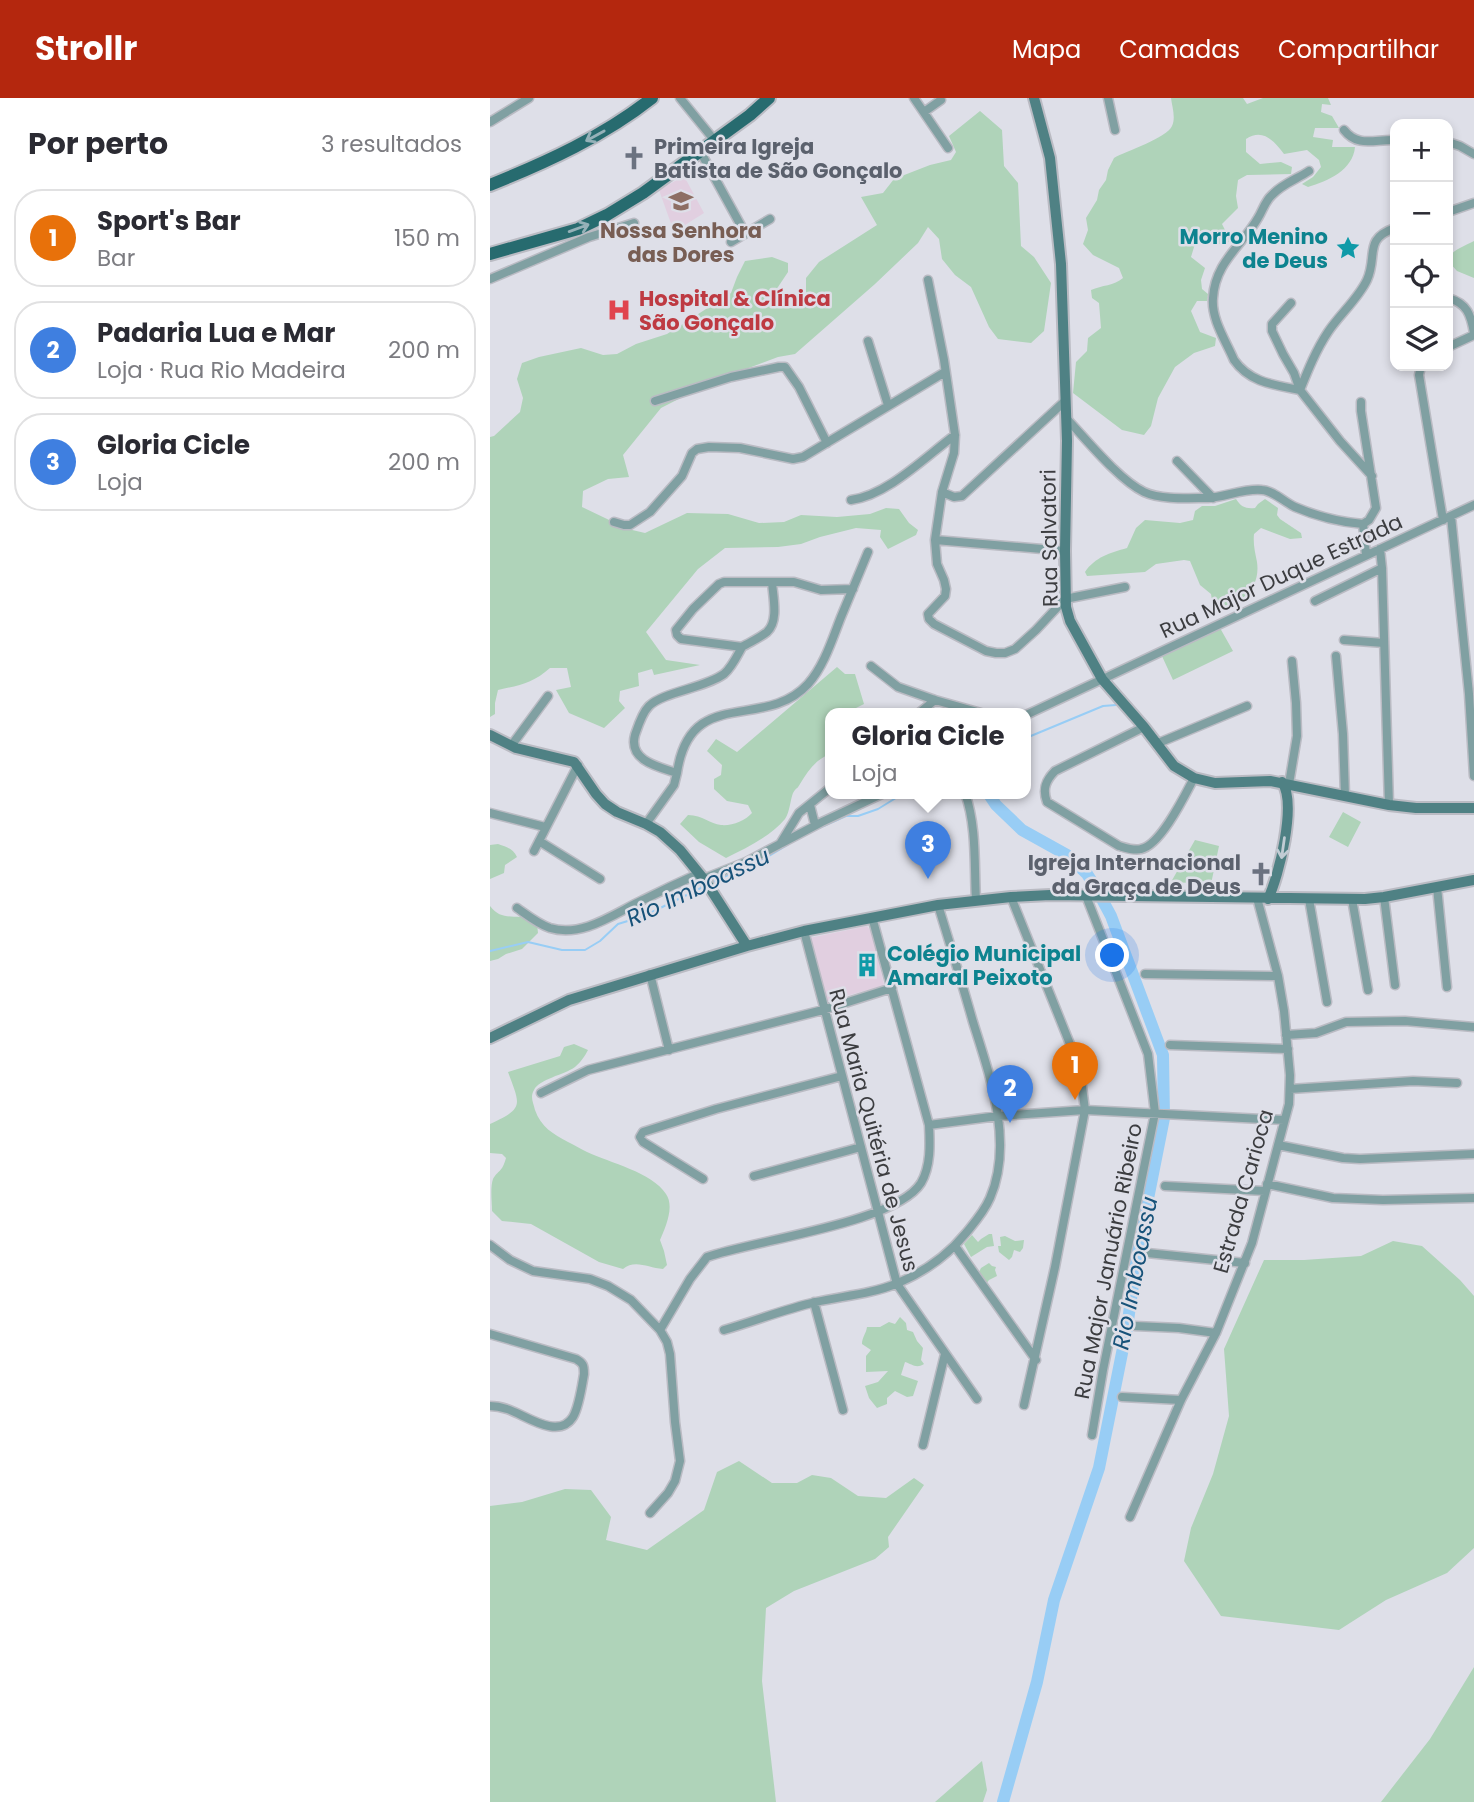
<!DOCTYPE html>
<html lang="pt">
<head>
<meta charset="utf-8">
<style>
	:root { --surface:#fff; --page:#f7f7f7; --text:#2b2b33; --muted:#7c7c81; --line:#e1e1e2; --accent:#b4270e }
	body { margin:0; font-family:Poppins,sans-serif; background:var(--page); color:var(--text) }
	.controls { position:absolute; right:21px; top:21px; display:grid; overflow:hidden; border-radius:14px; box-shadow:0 4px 10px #0003 }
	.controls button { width:63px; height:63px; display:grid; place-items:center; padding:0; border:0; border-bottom:2px solid var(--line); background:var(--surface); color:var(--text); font:35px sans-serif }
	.you { position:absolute; left:623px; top:858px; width:24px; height:24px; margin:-18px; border:5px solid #fff; border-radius:50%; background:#1a73e8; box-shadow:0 0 0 10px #1a73e833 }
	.badge { display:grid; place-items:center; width:46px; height:46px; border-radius:50%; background:var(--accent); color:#fff; font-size:23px; font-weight:700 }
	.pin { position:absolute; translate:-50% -58px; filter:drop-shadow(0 2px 4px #0008) }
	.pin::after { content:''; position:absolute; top:37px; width:24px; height:21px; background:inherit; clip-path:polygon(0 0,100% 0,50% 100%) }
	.popup { position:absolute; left:335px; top:610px; width:206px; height:91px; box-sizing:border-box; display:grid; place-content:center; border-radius:14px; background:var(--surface); filter:drop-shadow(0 2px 5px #0005); font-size:23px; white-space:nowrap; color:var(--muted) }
	.popup b { font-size:26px; color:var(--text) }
	.popup::after { content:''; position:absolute; left:50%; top:100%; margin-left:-14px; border:14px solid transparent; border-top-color:var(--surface) }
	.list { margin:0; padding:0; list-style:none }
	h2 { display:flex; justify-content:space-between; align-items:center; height:91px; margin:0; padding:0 28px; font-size:30px }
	h2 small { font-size:23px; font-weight:400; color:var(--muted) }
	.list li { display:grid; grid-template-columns:46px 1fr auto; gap:21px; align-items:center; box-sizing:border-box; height:98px; margin:0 14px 14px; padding:0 14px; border:2px solid var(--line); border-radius:28px }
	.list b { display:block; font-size:26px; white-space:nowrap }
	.list p { margin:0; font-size:23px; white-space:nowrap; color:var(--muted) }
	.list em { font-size:23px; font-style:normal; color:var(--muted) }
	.icon { flex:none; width:38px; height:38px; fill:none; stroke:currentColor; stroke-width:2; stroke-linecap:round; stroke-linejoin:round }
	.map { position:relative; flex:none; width:984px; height:1704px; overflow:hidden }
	header { display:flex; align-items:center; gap:42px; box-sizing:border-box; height:98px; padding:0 35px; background:var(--accent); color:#fff }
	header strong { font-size:33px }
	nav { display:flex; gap:38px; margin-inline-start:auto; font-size:24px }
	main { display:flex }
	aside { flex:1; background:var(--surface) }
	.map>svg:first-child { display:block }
	.education { fill:#e1cfe0 }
	.green { fill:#afd3b9 }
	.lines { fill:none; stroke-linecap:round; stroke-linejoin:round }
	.stream { stroke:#98cdf5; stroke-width:2 }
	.river { stroke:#98cdf5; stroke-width:12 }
	.street-casing { stroke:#babbc3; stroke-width:11 }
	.secondary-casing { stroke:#babbc3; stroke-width:14 }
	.primary-casing { stroke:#babbc3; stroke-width:16 }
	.street { stroke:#80a0a2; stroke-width:8 }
	.secondary { stroke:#4f8184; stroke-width:10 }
	.primary { stroke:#276b6f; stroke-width:12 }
	.oneway { stroke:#95b1b8 }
	.oneway2 { stroke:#c1ccd4 }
	.labels { text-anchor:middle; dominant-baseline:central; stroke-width:5; stroke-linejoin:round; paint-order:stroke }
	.worship-label { font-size:21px; font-weight:bold; fill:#5b616d; stroke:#dedfe8; text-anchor:start }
	.education-label { font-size:21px; font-weight:bold; fill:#785e54; stroke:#dedfe8 }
	.culture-label { font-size:21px; font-weight:bold; fill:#0d838f; stroke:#dedfe8; text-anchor:end }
	.health-label { font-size:21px; font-weight:bold; fill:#be3a42; stroke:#dedfe8; text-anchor:start }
	.street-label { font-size:21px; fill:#3c3d40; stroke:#dedfe8 }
	.water-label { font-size:23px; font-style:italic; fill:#175279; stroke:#dedfe8 }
</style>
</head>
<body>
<header>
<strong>Strollr</strong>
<nav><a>Mapa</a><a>Camadas</a><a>Compartilhar</a></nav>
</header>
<main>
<aside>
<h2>Por perto<small>3 resultados</small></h2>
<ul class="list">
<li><span class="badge" style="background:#e8710a">1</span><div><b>Sport's Bar</b><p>Bar</p></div><em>150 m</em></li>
<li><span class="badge" style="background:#3f7fe0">2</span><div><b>Padaria Lua e Mar</b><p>Loja · Rua Rio Madeira</p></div><em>200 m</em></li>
<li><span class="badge" style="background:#3f7fe0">3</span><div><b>Gloria Cicle</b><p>Loja</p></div><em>200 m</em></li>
</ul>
</aside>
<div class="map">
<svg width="984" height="1704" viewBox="0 0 984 1704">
	<rect width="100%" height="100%" fill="#dedfe8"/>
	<!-- education -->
	<path class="education" d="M194,78L214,115L184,134L169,92Z
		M377,828L382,835L394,886L393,888L334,904L319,840Z"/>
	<!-- green -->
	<path class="green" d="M681,0H753L757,6L773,0H838L841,7L832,6L831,14L842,18L849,30H825L823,39L843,42L842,49H865C863,72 838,83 818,89L812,86L823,79L831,69L829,62L817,52L794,56C784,43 773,30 756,41V54L770,66L791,64L802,69L801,76L757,77L748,82L746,98L748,110L732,126L740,142L736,147L716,144L708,136L701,159L715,170L711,182L712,191L718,196L717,203H707L701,213L710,234L726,240L725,248L704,255L685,269L668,300L661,328L654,337L632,332L583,295L586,264L597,253L598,240L611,230L609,205L602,200L601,192C612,187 624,188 633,180L629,170L603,157L593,146L598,132L596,120L607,102L609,92L616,82L618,72L624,60C636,53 677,40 682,28C686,20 682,8 681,0Z
		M490,13L512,32L514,68L528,85L531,148L544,159L561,185L554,233L541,245L508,241L499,229L481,189L465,177L452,161L449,141L438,129L428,145L385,186L305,256L288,259L224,283L171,310L133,357L139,379L118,381L93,393L92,409L138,431L155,435L197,415L238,416L269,425L294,424L311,417L347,419L380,416L396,410L409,411L419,425L428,432L426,437L398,451L390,439L391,432L366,430L330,439L311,446L288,449L235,450L208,471L156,534L176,562L210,567L164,577L162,571L148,575L149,588L130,593L129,603L135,610L114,630L79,615L66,592L81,589L77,570H60C43,585 31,587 8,592L5,605V616L0,619V339L4,338L30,314L33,300L27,281L32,265L49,259L91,250L113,257L127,256L146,246L177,236L241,195L247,179L255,163L282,159L298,165V174L284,195L294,206L316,199V180L329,164L387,127L371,99L393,95L404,81L440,67L461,62L466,54L459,38Z
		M984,143V180L967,173L958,163C959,153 975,148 984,143Z
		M746,401C751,409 756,411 765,410L768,406L775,401L788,410L787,417L790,421L811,435L812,440L800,441L771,430L764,436C763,446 765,454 767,464C771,492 749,509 723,509L721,496L710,487L700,463L694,462L666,466L655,474L597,478L595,474C605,459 620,455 637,450L646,430L655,422L690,425L703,422L705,413L712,408H725Z
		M730,530L743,553L683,582L671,556Z
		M347,569L355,576H365L374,606L356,615H340V656C325,662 318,673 310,686C306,693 307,688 303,695C300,703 300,713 295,721C280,739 256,750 236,760L209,744L190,726L198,717C213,717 220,726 231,727C242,728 255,723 262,715L258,707L237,703L224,691V681L231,677L232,667L217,653L226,641L247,654Z
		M853,714L871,724L858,749L839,739Z
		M705,742L729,748L721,786L681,784Z
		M8,746C17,749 23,751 27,759L15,767L14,775L0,781V747Z
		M0,808C9,820 18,818 31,819C37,820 42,823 47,826L48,835L32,851L16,856L8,861L0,863Z
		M84,946L98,952C95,958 90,965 85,969C74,977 49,981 44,992C40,999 43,1004 45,1012C51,1029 63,1036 78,1044C85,1047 90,1051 97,1054C120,1065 162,1074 176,1096C185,1109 175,1130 170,1142L174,1153L177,1167L173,1171C158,1170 145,1161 133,1171L109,1164L41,1126L12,1123L2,1113C2,1104 0,1090 3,1081C8,1072 12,1075 16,1060L12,1056L0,1055V1026C35,1010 30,1007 18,974L70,958L74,949Z
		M499,1136H502L504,1148L497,1149L481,1159L474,1146L482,1137L488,1144L491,1141Z
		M515,1138L525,1143L534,1142L533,1150L530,1154L524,1152L522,1159L519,1162L509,1154L508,1148H511L510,1139Z
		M903,1143L932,1148L970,1182L984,1198V1450L957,1475L896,1502L849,1532L731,1518L694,1463L701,1430L723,1376L739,1318L734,1251L774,1162H814L871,1158Z
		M499,1165L502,1168L506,1169L505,1172L507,1178L499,1182L496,1186L492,1178L488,1176L491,1170Z
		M410,1219L416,1225L417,1232L423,1234L427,1243L433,1250L431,1262L434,1266C426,1271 422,1266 415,1264L411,1277L428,1283L423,1298L417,1299L405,1293L397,1300V1306L387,1310L379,1300L375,1288L388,1284L398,1273L376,1274V1258L381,1252L372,1246C372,1239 376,1236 377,1229H390L399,1224L405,1226Z
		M249,1363L282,1385H307L322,1377L341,1380L368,1398L396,1400L424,1380L434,1387L398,1439L399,1449L385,1461L304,1493L276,1510L272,1583L286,1704H0V1408L32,1404L75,1391L101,1392L121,1419L116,1442L157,1452L214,1412L227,1374Z
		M984,1569V1704H891L940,1641Z
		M492,1663L497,1692L493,1704H445Z"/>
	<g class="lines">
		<!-- stream -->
		<path class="stream" d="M536,640L613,608L626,607
			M329,730L356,718H368L388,711L414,695
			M223,784L279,758L299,746
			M0,853L38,844L72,852H95L110,843L128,826L154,818L215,788"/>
		<!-- river -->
		<path class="river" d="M498,695L506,707L532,732L577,757L597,776L606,790L621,818L673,957L674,1020L648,1151L637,1230L609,1370L564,1502L547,1584L513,1704"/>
		<!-- street casing -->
		<g class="street-casing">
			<path id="street" d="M190,0L225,43
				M424,0L458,50
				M618,0L625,32
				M434,14L451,2
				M0,24L39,0
				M854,32C868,50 885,41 905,42
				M958,44L970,48L984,56
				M210,53L255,135
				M819,73C807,81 792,86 782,97C775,103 773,112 768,120C752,148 725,164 723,200C721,221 736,243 744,262C760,285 785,287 810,292L850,343L882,378
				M958,114L984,105
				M241,144L280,121
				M0,181L99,139L144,125
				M438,182L454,262L465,337L464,355L452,394L445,442L447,466L454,482L456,491L455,498L438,516L439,521L444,526L496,553L506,555H515L525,551L546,532L575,501L635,489
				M958,200C977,205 981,217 984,235
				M801,205L782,226V233L793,256L804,275L810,292
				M378,243L398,307
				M958,249L984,237
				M931,268L929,277L953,422
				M810,292C818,272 826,252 838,234C850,216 868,201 877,182C888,158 873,141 905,130
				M165,303L241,279L289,269H295L309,289L337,345
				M871,304V313L886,410L879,422L873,426L876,457
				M576,320C596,341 629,382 654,394C671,402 700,400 718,400C735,399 755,390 772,392C784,393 794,404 805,409C826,418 850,424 873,426
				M687,363L723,400
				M452,394L464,399L472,398L575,303
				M361,402C398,397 435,359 465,337
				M961,418L979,596L984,678
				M124,424L134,427H140L160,414L192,378L202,355L207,351L219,349L250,350L303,361L313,359L455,274
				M445,442L575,453
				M890,451L892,470L899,707
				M825,503L892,470
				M854,542L894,545
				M252,549C260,544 270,540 277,534C289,523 283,499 282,484H304L331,492L363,491
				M846,558L853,636L855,698
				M381,568L408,589L445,602L491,615
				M429,615L445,602
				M536,617L984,407
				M654,629L565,673C556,682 552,691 557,704L629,748C636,750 644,753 651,751C671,747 695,697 704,680
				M666,646L757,608
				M21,648L58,598
				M187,675C200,586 274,634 318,586C334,568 342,542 351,519C360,497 369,476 378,454
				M799,686L807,638L806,605L802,563
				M475,695C487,729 484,767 486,803
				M320,707L325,727
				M0,715L55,729
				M156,726L184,687L187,675C169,669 138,663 145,637C148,628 152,615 159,608C173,594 215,590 234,576C242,569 247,558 252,549L191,541L187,537L186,532L203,511L229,486L234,484H282
				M49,743L110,781
				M292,745L332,724L394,695
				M44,753L88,667
				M213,781L256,764L290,746L309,715L340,690
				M947,789L957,889
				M596,798L658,956L665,1015L613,1272L602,1337
				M521,799L584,956L591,981L595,1012L565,1169L534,1307
				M894,799L905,887
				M819,801L837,904
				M862,801L878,892
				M27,810C37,817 48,826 60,830C93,840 125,815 153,802C171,793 190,784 208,776
				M314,833L407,1186L487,1301
				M160,876L179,952
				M655,876L788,878
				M796,937L826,935L856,924L915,923L984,929
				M680,947L798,951
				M800,991L923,983L967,985
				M51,995L98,972L333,912L402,890
				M439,1027L508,1018L595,1012L794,1022
				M788,1047L853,1060L870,1061L984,1056
				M264,1078L371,1049
				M213,1081L153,1044L150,1039L153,1034L226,1011L352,978
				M777,1086L843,1100L893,1102L984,1100
				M675,1088L775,1093
				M0,1147L20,1162L43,1173L100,1181L118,1188L141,1202L170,1232L177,1244L180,1256L185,1324L190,1363L185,1383L178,1395L160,1415
				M465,1148L546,1262
				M657,1155L755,1165
				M324,1204L353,1312
				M645,1228L689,1230L726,1235
				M170,1232L200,1181L217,1159C265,1142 406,1125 431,1085C441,1068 440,1046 439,1027L382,819
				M234,1232C265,1223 295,1211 326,1204C353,1198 382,1196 408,1185C434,1174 458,1157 476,1135C485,1124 494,1114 500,1100C524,1045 500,978 483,924C472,885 460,846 448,807
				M0,1236L86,1261C93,1265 94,1267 94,1276C92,1288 89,1309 83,1319C68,1343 34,1316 17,1311C11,1309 5,1308 0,1308
				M632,1299L691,1302
				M433,1347L455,1256
				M640,1419L691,1302L726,1235L762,1145L799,1006L800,977L794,913L788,878L767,800"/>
		</g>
		<!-- secondary casing -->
		<g class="secondary-casing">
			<path id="secondary" d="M544,0L560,60L571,166L577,343L575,453L576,509L580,523L612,581L654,629L684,668L704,680L725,685L780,683L899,707L926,710H984
				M0,637L26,650L84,664L106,696L115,706L127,714L156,726L170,734L190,752L216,784L257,848
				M778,801C789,778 807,705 792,684
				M0,940L79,902L257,848L314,833L448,807L521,799L560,797L875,801L894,799L984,782"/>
		</g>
		<!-- primary casing -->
		<g class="primary-casing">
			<path id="primary" d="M0,87C57,64 114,38 162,0
				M0,156L88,131L117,117L153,95L260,17L279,0"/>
		</g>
		<!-- street -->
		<use href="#street" class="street"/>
		<!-- secondary -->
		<use href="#secondary" class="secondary"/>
		<!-- primary -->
		<use href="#primary" class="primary"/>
	</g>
	<!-- one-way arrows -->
	<defs><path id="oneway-shaft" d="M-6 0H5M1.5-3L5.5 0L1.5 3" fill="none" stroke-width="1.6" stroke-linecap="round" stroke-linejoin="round" transform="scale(1.75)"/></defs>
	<g class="oneway">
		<use href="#oneway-shaft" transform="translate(105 38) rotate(151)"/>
		<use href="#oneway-shaft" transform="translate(89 130) rotate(-20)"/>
	</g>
	<use class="oneway2" href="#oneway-shaft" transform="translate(793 750) rotate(98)"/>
	<!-- icons -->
	<defs>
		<g id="church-bare" transform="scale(1.89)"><path d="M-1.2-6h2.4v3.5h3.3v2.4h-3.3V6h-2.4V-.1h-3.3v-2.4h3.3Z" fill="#6b7280" stroke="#dedfe8" stroke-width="2.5" paint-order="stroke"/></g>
		<g id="school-bare" transform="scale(1.89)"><path d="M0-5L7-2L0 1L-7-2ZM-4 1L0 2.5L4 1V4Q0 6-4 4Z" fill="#8d6e63" stroke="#dedfe8" stroke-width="2.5" paint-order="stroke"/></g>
		<g id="sight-bare" transform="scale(1.89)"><path d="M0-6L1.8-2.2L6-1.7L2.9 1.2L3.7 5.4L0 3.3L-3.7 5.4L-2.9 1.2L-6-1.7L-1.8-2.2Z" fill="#0f9aa8" stroke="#dedfe8" stroke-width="2.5" paint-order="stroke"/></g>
		<g id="hospital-bare" transform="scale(1.89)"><path d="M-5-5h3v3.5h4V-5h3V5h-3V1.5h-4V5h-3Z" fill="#e0444e" stroke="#dedfe8" stroke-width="2.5" paint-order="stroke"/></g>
		<g id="building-bare" transform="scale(1.89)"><path d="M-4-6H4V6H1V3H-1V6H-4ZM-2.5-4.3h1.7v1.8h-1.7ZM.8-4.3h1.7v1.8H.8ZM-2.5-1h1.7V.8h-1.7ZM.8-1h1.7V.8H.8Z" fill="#0f9aa8" stroke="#dedfe8" stroke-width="2.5" paint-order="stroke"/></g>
	</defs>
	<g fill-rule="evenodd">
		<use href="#church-bare" x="144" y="60"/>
		<use href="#school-bare" x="191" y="103"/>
		<use href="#sight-bare" x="858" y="150"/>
		<use href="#hospital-bare" x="129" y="212"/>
		<use href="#church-bare" x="771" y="776"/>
		<use href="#building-bare" x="377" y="867"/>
	</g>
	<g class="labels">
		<!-- worship labels -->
		<g class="worship-label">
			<text x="164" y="48">Primeira Igreja<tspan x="164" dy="24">Batista de São Gonçalo</tspan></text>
			<text x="751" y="764" text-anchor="end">Igreja Internacional<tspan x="751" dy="24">da Graça de Deus</tspan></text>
		</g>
		<!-- education labels -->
		<g class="education-label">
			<text x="191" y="132">Nossa Senhora<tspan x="191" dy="24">das Dores</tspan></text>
		</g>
		<!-- culture labels -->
		<g class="culture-label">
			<text x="838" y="138">Morro Menino<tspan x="838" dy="24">de Deus</tspan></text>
			<text x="397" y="855" text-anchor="start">Colégio Municipal<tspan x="397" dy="24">Amaral Peixoto</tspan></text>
		</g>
		<!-- health labels -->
		<g class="health-label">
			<text x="149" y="200">Hospital &amp; Clínica<tspan x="149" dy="24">São Gonçalo</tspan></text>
		</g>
		<!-- street labels -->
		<g class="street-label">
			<text transform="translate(559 440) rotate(-91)">Rua Salvatori</text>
			<text transform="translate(791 478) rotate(-25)">Rua Major Duque Estrada</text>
			<text transform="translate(384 1032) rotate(75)">Rua Maria Quitéria de Jesus</text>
			<text transform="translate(753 1093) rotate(-74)">Estrada Carioca</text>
			<text transform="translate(618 1163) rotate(-79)">Rua Major Januário Ribeiro</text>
		</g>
		<!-- water labels -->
		<g class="water-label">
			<text transform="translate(208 789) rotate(-25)">Rio Imboassu</text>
			<text transform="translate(645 1175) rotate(-79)">Rio Imboassu</text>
		</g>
	</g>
</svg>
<div class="controls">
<button>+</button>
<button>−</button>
<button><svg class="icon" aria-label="locate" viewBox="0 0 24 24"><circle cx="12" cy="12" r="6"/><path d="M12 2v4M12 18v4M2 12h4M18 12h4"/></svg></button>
<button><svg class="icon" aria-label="layers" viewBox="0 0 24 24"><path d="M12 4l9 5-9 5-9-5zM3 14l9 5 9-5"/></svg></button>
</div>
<div class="you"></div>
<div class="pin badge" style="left:585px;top:1002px;background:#e8710a">1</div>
<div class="pin badge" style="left:520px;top:1025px;background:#3f7fe0">2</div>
<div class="pin badge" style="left:438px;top:781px;background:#3f7fe0">3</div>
<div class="popup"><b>Gloria Cicle</b>Loja</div>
</div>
</main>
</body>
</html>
